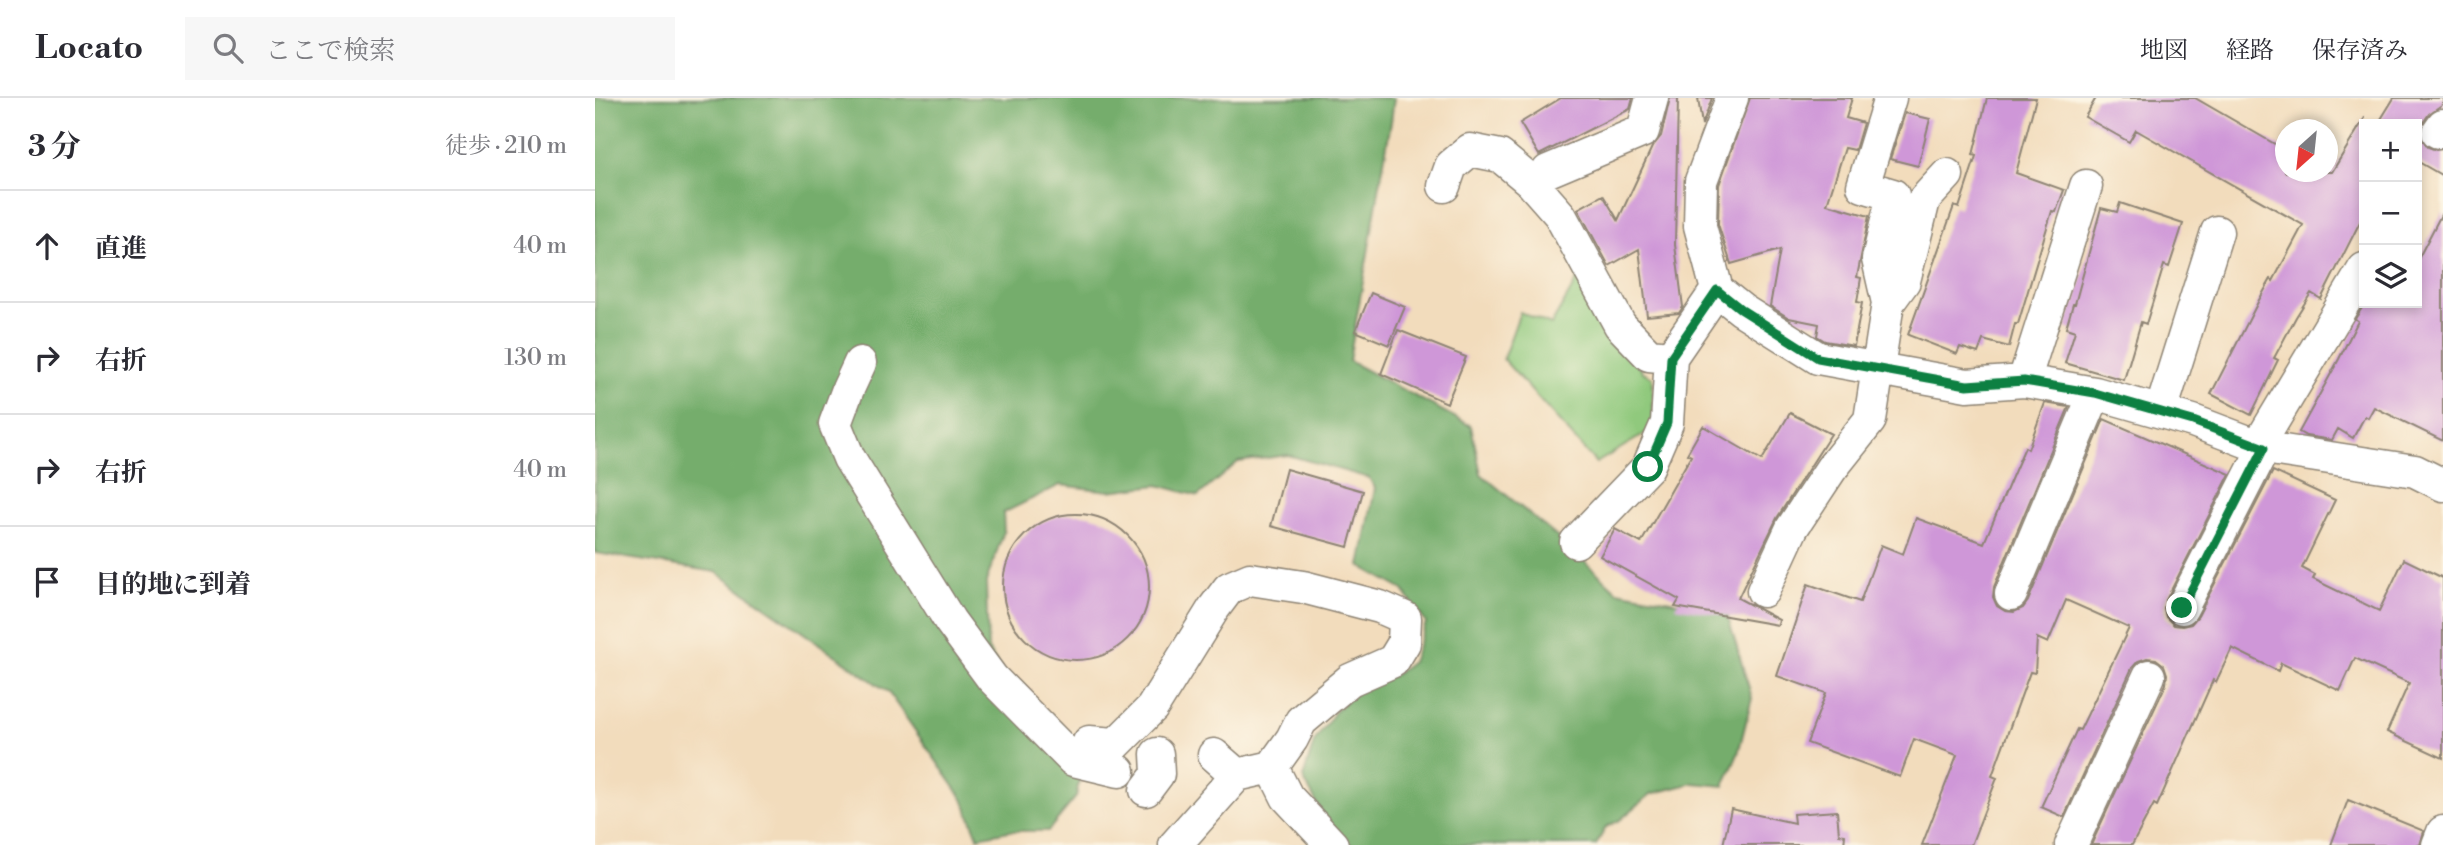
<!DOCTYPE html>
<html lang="ja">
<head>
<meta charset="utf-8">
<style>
	:root { --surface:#fff; --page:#f7f7f7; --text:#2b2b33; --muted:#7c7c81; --line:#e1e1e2 }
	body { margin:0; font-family:"Libre Bodoni","Noto Serif JP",serif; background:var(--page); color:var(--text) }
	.controls { position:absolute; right:21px; top:21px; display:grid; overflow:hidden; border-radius:0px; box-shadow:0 4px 10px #0003 }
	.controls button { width:63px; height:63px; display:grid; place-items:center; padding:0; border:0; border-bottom:2px solid var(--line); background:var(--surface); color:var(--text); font:35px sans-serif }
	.compass { position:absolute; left:1680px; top:21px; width:63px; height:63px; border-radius:50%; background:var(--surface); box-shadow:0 4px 10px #0003; rotate:207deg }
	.stop { position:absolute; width:21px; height:21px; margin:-16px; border:5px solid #0b8043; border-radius:50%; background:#fff }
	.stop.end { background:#0b8043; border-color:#fff; box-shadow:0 2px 7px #0008 }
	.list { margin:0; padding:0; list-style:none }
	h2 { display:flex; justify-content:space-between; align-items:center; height:91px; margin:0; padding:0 28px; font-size:30px }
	h2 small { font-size:23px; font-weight:400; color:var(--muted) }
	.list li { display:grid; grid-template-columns:46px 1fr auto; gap:21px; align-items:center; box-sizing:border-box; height:112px; padding:0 28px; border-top:2px solid var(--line) }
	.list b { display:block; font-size:26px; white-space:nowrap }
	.list em { font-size:23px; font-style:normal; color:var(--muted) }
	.icon { flex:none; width:38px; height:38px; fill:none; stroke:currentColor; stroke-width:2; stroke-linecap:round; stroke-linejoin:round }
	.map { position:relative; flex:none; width:1848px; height:747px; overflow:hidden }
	header { display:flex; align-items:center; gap:42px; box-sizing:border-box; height:98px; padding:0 35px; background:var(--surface); border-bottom:2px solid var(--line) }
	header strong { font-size:33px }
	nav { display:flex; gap:38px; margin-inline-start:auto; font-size:24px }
	.search { width:490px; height:63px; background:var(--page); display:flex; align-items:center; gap:18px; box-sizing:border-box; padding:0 24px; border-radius:0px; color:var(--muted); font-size:26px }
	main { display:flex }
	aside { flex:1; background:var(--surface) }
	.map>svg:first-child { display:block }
	.green { fill:#90c97d; stroke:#5e7a54; stroke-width:2 }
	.forest { fill:#74ad6c; stroke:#506c4c; stroke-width:2 }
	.building { fill:#cf97d8 }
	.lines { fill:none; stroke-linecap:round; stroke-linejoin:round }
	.minor-casing { stroke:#8e8474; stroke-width:35 }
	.minor { stroke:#fff; stroke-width:32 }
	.route { stroke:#0b8043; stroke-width:9 }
</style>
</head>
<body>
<header>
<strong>Locato</strong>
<div class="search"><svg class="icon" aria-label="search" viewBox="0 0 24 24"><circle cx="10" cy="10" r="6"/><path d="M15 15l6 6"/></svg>ここで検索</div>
<nav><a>地図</a><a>経路</a><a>保存済み</a></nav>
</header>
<main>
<aside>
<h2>3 分<small>徒歩 · 210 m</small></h2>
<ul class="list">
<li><svg class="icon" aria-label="ahead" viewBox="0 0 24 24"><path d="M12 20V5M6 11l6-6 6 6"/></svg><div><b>直進</b></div><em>40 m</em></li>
<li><svg class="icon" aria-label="right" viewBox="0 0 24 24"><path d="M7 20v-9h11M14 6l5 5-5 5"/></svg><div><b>右折</b></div><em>130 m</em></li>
<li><svg class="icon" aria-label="right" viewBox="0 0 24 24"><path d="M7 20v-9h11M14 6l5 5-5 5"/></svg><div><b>右折</b></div><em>40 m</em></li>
<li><svg class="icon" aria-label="arrive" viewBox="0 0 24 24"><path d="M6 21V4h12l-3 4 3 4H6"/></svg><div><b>目的地に到着</b></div></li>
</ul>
</aside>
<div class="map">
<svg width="1848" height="747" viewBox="0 0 1848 747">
	<rect width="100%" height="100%" fill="#fcf5e5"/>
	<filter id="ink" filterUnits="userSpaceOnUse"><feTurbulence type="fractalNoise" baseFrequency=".0143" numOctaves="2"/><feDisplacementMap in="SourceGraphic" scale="14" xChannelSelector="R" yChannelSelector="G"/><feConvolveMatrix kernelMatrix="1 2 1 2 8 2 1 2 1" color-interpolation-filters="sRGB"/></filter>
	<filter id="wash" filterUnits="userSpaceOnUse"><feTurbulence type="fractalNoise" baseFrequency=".00686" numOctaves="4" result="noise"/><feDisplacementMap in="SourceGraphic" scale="28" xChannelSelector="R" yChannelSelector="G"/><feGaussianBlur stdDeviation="1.57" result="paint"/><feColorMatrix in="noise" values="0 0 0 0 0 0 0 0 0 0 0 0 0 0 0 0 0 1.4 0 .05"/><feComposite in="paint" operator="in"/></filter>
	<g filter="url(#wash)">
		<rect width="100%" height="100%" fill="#f2dcbc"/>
		<!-- green -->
		<path class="green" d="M985,177L1048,274L1058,279V331L1001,365L908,261L925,214L956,227Z"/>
		<!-- forest -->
		<path class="forest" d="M0,0H799L796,24L754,263L876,328L886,376L974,449L1022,493L1131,513L1157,600L1143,656L1129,688L1098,685L1056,696L1025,722L1011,729L1001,747H753L726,713L708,680L719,644L740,614L763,591L801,576L817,564L831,525L808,492L765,468L780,390L774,380L693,357L643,364L603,398L563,387L514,393L465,387L408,415L409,433L391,484L393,551L419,593L488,662L481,699L453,733H414L383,739L368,701L293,594L121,474L0,455Z"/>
		<g id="blocks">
			<!-- building -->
			<path class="building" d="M966,0H1038L1035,11L944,57L925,25Z
				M1075,0H1083L1080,147L1088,209L1084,215L1052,218L1044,151L1014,168L983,111L1008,97L1023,122L1057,49L1066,38Z
				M1103,0H1117L1107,27Z
				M1155,0H1257L1251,20L1268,25L1260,52L1250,50L1232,106L1274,118L1262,179L1266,180L1262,204L1267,205L1259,248L1230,243L1222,238L1224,226L1194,220L1175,208L1185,152L1136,166L1123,126L1124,87Z
				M1392,0H1441L1421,75L1469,92L1461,114L1457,113L1423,226H1420L1414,249L1388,242L1383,255L1365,249L1362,256L1313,237L1359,108L1364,110L1381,58L1378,57Z
				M1501,0H1600L1690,52V74H1737L1769,21V116L1726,201L1716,195L1701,219L1679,260L1683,262L1656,317L1616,296L1664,202L1676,181L1678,183L1708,127L1541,32L1534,44L1490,19Z
				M1799,0H1848V6L1834,16L1827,26H1783Z
				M1310,15L1335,21L1323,68L1295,61Z
				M1822,34L1833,49L1841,52L1848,51V78L1822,63Z
				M1525,105L1588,126L1574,169L1569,167L1551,226L1546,224L1529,282L1470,265L1480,233L1471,230L1478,206H1480L1506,110L1522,114Z
				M1848,113V343L1779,309L1773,320L1770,318L1758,340L1743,331L1737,342L1711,338L1704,334L1744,261L1763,223L1760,221L1770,205H1822V163Z
				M776,195L810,209L794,247L760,233Z
				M803,232L871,259L852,305L786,276Z
				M1450,305L1474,309L1399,489L1398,499L1402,508L1410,513L1419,514L1428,510L1433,503L1509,321L1635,376L1571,502L1569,510L1571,519L1579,527L1587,528L1596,526L1603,518L1678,373L1740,402L1707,470L1720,477L1718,481L1784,513L1809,461L1848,480V660L1792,634L1814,585L1760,560L1745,593L1686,565L1683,573L1637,550L1621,584L1618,582L1562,708L1559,706L1537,747H1496L1571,586L1572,576L1569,567L1561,561L1552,560L1543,563L1537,570L1469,719L1446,709L1482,631L1485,632L1534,530L1471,502L1453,545L1442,540L1440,575L1435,574L1397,678L1402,680L1376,747H1327L1362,657L1319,641L1305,679L1212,645L1231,595L1182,578L1213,486L1265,504L1286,447L1308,456L1321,420L1389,445L1417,379L1430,349L1433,351Z
				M1195,315L1236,336L1182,420L1143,500L1184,522L1183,527L1080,509L1084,502L1005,458L1020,431L1046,445L1096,358L1092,356L1108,328L1167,362Z
				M691,371L768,393L753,449L676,428Z
				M408 489a73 73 0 1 1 146 0a73 73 0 1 1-146 0Z
				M1753,702L1829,733L1825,747H1736Z
				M1136,711L1199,725L1198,716L1242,713L1244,736L1250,737L1249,747H1128Z"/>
		</g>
	</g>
	<g filter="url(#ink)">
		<use href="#blocks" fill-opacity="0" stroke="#8e8474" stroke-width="2"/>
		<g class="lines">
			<!-- minor casing -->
			<g class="minor-casing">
				<path id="minor" d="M1137,0L1106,83L1105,128L1122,192L1147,212L1223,260L1372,287L1429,283L1500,295L1598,323L1669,350L1820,373L1848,387
					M1843,34L1848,27
					M953,73L1048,33L1057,0
					M849,88L856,68L875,52L905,58L935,83L965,117L1025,227L1054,257L1076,259L1122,192
					M1293,205L1309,183L1329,102L1352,77
					M265,265L253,291L240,326L254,360L355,523L397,580L478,662L524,673
					M1429,283L1491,88
					M1566,313L1622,134
					M1663,348L1769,171
					M981,444L1053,369L1072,325L1076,259
					M1168,493L1197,430L1236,371L1275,322L1293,205L1283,161L1298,97L1268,88L1295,0
					M1416,496L1500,295
					M1587,510L1669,350
					M494,644L521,646L557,610L619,510L634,490L655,481L708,489L785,509L810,520L809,545L798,563L755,582L706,623L697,641L677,669L692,699L737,747
					M619,657L642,677
					M551,692L563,676L562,656
					M580,747L642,677L677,669
					M1476,747L1554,578
					M1843,747L1848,734"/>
			</g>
			<!-- minor -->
			<use href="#minor" class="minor"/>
		</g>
	</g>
	<g class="lines" filter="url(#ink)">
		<!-- route -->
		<path class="route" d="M1053,369L1072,325L1076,259L1122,192L1147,212L1223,260L1372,287L1429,283L1500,295L1598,323L1669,350L1587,510"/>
	</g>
</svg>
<div class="controls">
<button>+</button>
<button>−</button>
<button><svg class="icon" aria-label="layers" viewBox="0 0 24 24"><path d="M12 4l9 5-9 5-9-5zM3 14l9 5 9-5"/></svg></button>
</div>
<svg class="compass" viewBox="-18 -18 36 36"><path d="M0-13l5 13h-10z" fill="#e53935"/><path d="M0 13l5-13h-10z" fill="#7c7c81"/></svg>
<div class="stop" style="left:1053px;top:369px"></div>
<div class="stop end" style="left:1587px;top:510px"></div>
</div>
</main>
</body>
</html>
